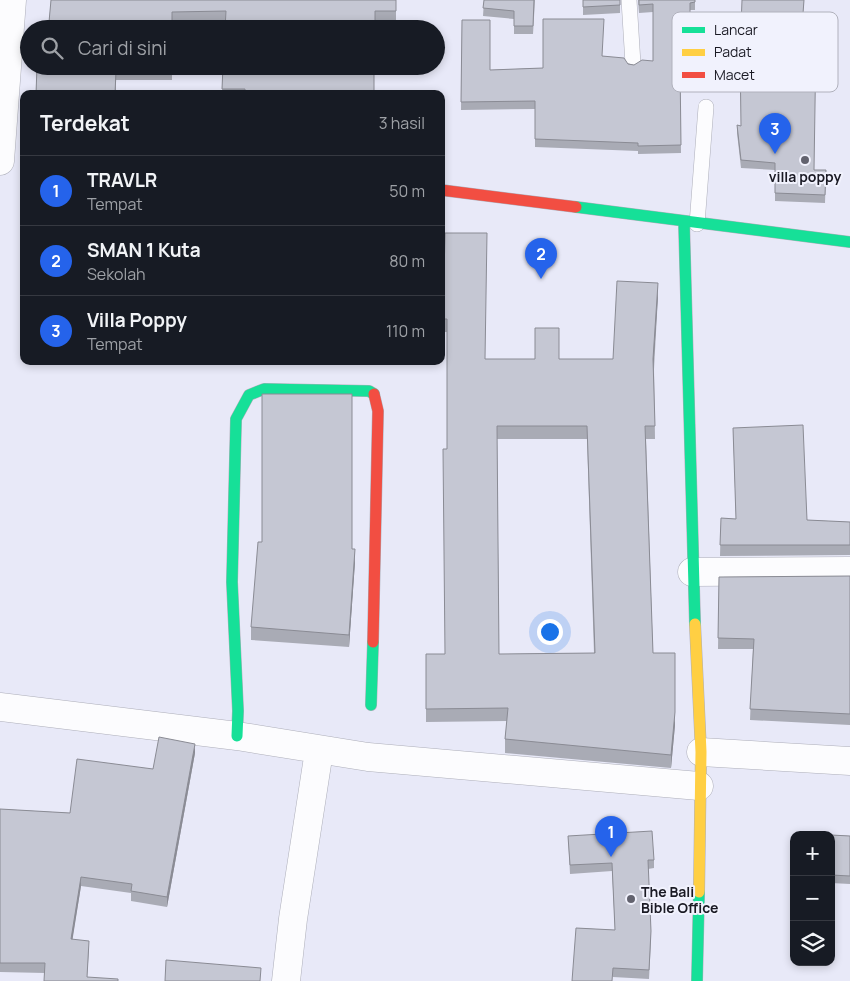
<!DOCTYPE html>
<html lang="id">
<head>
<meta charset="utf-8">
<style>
	:root { --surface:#171b24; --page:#242831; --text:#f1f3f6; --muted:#9ea1a6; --line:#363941; --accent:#2563eb }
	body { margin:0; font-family:Manrope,sans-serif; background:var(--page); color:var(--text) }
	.controls { position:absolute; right:15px; bottom:15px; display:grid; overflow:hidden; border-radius:10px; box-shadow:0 2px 8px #0003 }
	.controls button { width:45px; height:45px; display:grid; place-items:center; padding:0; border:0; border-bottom:1px solid var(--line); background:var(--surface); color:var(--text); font:25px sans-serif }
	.you { position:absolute; left:549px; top:631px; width:18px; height:18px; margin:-12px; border:4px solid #fff; border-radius:50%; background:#1a73e8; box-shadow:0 0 0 8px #1a73e833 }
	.badge { display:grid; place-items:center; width:32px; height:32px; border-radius:50%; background:var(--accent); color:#fff; font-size:16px; font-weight:700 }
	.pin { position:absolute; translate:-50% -41px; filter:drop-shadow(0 1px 2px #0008) }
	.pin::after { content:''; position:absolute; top:26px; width:18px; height:15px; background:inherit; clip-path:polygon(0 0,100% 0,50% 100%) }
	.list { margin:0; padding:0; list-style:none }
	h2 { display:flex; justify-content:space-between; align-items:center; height:65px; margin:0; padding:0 20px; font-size:21px }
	h2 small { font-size:16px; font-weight:400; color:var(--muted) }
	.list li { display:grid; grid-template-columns:32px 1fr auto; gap:15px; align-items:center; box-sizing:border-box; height:70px; padding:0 20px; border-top:1px solid var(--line) }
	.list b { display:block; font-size:19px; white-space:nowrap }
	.list p { margin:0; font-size:16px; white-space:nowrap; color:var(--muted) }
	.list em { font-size:16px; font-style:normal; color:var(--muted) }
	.icon { flex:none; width:28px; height:28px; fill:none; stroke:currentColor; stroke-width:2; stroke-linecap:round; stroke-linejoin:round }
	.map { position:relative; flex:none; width:850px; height:981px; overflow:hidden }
	.search { position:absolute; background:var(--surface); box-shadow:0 2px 8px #0003; left:20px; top:20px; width:425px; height:55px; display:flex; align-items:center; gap:12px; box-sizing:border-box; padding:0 18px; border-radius:28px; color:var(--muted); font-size:19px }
	.panel { position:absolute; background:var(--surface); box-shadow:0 2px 8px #0003; left:20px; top:90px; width:425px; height:275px; border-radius:10px }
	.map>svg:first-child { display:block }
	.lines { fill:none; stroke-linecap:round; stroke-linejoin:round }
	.lane-casing { stroke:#adaeb9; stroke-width:16 }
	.street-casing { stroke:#adaeb9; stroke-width:29 }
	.fast-casing { stroke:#adaeb9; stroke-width:12 }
	.slow-casing { stroke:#adaeb9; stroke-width:12 }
	.jam-casing { stroke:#adaeb9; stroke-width:12 }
	.lane { stroke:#fcfcfe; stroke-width:15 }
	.street { stroke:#fcfcfe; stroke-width:28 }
	.fast { stroke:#16e098; stroke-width:11 }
	.slow { stroke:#ffcf43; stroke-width:11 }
	.jam { stroke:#f24e42; stroke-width:11 }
	.wall { fill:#a9abb5; fill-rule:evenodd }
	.shaded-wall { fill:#8a8b94 }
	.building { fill:#c5c7d3; stroke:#8a8b94; fill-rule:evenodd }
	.poi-dot { fill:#62626e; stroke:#f1f2fd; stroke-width:2 }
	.labels { text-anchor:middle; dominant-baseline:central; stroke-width:4; stroke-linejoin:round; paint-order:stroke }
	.poi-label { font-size:14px; font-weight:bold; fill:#1a1a24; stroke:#f1f2fd }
	.key { fill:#f1f2fd; stroke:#b0b1bc; stroke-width:1 }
	.key-label { font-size:14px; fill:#1a1a24 }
</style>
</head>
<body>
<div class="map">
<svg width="850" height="981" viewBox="0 0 850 981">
	<rect width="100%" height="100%" fill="#e8e9f8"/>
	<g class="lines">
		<!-- lane casing -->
		<g class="lane-casing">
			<path id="lane" d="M629,0L633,64
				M697,224L706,107"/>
		</g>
		<!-- street casing -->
		<g class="street-casing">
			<path id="street" d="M0,161L12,0
				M692,572L850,571
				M0,707L237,736L368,757L699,786
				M701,752L850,761
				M286,981L293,919L319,751"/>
		</g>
		<!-- fast casing -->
		<g class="fast-casing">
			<path id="fast" d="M576,207L850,242
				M684,222L695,624
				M371,705L373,642
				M237,736L238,711L232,582L236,419L249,395L264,389L369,391L374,394
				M697,981L699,892"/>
		</g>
		<!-- slow casing -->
		<g class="slow-casing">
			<path id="slow" d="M695,624L701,752L699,892"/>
		</g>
		<!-- jam casing -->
		<g class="jam-casing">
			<path id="jam" d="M441,190L576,207
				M373,642L378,411L374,394"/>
		</g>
		<!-- lane -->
		<use href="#lane" class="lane"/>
		<!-- street -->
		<use href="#street" class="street"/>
		<!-- fast -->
		<use href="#fast" class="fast"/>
		<!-- slow -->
		<use href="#slow" class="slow"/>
		<!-- jam -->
		<use href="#jam" class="jam"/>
	</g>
	<!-- wall -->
	<path class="wall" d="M51,0H396V21H226L49,22Z
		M484,0H535L533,34H514V19L483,16Z
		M583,0H620V13L583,15Z
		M638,0H695V10H690V74H680L681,153L638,154V151L535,147V109L461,110L462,20L490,70L543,68L603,56L634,65L653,61V12L639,13Z
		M804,0L801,40L814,170H826L825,203L775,201V170L741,168L737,133V125L741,126Z
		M37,66H172V80H116V94H36Z
		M223,66L374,94H222Z
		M445,233L485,359H613L658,296L654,369L655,439H646L653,653L675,725L671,768L505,753V739L507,721L426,722V654H445L447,449V332H443ZM497,439H587L594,653L499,654Z
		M733,428L807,520L850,522V555L720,556L721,518L736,519Z
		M352,549L355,562L349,647L251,640V627Z
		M850,576V725L750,720L753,649H718L719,577Z
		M195,753L167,907L131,901V893L81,886L72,940L89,950L87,977L45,973L0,972V809L70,813L153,769Z
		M831,835L850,836V884L831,883Z
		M568,836L654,860V868L648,869L651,940L649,979L613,977L576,928L615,930L612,871L570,874Z"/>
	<!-- shaded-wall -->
	<path class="shaded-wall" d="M658,283V296L653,372V359Z
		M355,549V562L349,647V635Z
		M675,712V725L671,768V755Z
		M195,744V753L167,907V897Z
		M81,877V886L71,949V939Z"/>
	<!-- building -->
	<path class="building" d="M51,0H396V11H375V29H225L226,11L172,12V29H39V22H49Z
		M484,0H534L533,26H514V11L483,8Z
		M583,0H620V5L583,7Z
		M639,0H695V2L690,3V66H680L681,145L638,146V143L535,139V101L461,102L462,20H490V70L543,68V19H604L602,56L624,58L628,64L634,65L642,60L653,61V4L639,5Z
		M742,0H804L801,40L816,41L814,170H826L825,195L775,193V163L741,160L737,125L741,126L740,51Z
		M37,66H172V71H116L115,94H36Z
		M223,66H374V94H245V89H222Z
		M445,233H487L485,359H535V328H559V359H613L617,281L658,283L653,359L655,426H645L653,653H675V712L671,755L505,739L508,708L426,709V654H445L443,449H447V319H443ZM497,426H587L595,653L499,654Z
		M262,394H352V549H355L349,635L251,627L258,542H262Z
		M803,425L807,520L850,522V545H720L721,518L736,519L733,428Z
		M850,576V714L750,709L754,639L718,638L719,577Z
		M159,737L195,744L167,897L131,891L132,884L81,877L71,939L89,941L87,977L118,979V981H44L45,963H0V809L70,813L77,759L153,769Z
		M652,831L654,860H648L651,931L649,970L613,968L612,981H572L576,928L615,930L612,863L570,865L568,836Z
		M831,835L850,836V876L831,875Z
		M166,960L261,968L260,981H165Z"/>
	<!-- markers -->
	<g class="poi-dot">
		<circle cx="805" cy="160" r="5"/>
		<circle cx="631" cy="899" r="5"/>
	</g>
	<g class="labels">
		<!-- poi labels -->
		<g class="poi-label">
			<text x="805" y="176">villa poppy</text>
			<text x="641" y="891" text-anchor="start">The Bali<tspan x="641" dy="16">Bible Office</tspan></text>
		</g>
	</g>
	<!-- legend -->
	<rect x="672" y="12" width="166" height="80" rx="8" class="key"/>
	<rect x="682" y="27" width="23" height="6" fill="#16e098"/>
	<rect x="682" y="49" width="23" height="7" fill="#ffcf43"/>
	<rect x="682" y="72" width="23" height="6" fill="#f24e42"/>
	<g class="key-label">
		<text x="714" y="35">Lancar</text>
		<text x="714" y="57">Padat</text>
		<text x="714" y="80">Macet</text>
	</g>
</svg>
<div class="controls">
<button>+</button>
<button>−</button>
<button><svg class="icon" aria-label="layers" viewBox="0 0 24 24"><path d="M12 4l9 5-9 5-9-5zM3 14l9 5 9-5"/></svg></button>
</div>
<div class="you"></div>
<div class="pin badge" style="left:611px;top:857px">1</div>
<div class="pin badge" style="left:541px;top:279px">2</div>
<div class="pin badge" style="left:775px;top:154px">3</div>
<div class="search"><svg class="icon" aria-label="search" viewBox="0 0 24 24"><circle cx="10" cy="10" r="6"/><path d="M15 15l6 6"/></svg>Cari di sini</div>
<section class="panel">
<h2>Terdekat<small>3 hasil</small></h2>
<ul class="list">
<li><span class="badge">1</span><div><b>TRAVLR</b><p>Tempat</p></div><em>50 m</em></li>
<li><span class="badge">2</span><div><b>SMAN 1 Kuta</b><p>Sekolah</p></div><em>80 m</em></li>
<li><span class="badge">3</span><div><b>Villa Poppy</b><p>Tempat</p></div><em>110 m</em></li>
</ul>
</section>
</div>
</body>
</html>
